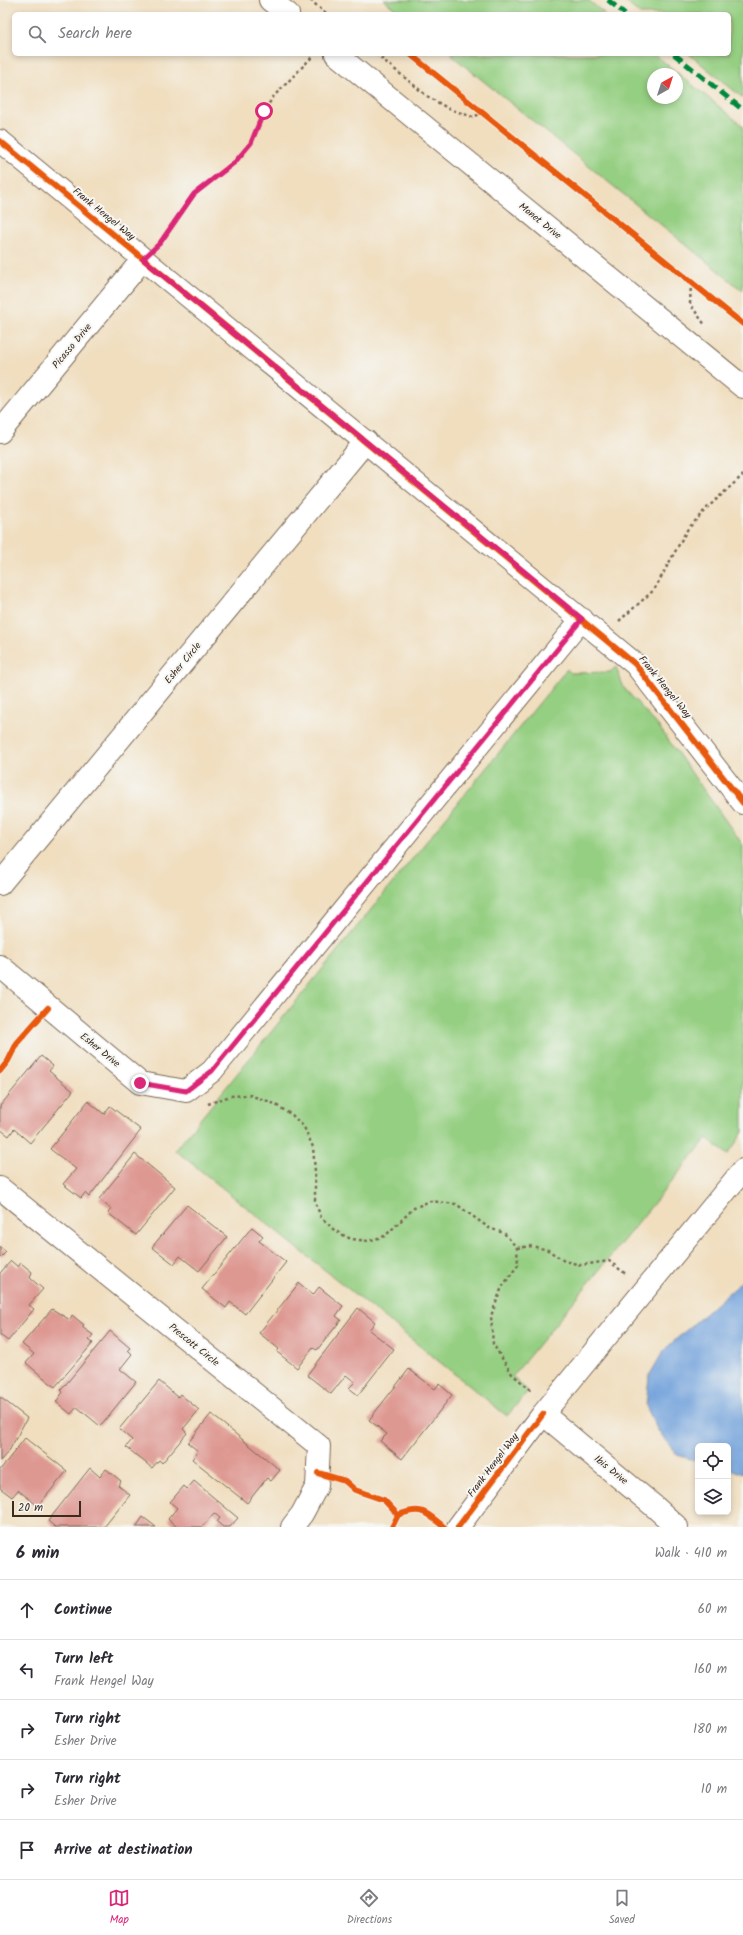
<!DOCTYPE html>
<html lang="en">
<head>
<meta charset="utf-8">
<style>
	:root { --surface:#fff; --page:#f7f7f7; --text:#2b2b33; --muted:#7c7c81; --line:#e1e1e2; --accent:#db2777 }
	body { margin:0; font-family:Kalam,sans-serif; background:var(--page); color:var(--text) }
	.controls { position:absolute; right:12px; bottom:12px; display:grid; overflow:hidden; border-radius:6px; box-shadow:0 2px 6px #0003 }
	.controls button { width:36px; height:36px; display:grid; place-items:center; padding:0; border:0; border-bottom:1px solid var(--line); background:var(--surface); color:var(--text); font:20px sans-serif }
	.compass { position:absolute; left:647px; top:68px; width:36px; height:36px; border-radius:50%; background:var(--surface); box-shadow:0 2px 6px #0003; rotate:39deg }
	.scale { position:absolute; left:12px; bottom:10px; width:69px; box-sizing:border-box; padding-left:4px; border:2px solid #3b2a1e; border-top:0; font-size:11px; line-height:14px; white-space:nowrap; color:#3b2a1e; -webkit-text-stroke:3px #f6f6f2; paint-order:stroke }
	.stop { position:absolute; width:12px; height:12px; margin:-9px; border:3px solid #db2777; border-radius:50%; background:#fff }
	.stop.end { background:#db2777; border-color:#fff; box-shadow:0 1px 4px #0008 }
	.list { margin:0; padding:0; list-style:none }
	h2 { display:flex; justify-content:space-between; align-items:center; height:52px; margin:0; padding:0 16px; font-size:17px }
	h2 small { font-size:13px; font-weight:400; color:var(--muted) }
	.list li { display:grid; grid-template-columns:26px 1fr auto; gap:12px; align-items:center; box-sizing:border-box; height:60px; padding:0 16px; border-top:1px solid var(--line) }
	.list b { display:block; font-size:15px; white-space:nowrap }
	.list p { margin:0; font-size:13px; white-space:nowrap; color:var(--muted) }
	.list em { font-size:13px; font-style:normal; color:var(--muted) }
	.icon { flex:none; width:22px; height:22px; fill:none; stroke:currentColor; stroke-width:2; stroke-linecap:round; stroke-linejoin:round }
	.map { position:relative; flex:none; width:743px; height:1527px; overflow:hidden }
	.search { position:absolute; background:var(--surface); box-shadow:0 2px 6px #0003; left:12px; right:12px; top:12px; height:44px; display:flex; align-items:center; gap:10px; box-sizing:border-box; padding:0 14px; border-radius:6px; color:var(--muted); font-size:15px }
	.sheet { height:352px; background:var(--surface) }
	nav { display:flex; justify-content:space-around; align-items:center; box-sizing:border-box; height:56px; border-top:1px solid var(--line); background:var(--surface); font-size:11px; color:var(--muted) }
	nav a { display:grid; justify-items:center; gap:2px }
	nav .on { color:var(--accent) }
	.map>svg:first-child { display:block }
	.green { fill:#95cf82; stroke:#687c50; fill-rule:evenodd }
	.water { fill:#71a1db; stroke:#56667c }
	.building { fill:#de9892 }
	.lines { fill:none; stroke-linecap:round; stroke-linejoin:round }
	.minor-casing { stroke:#7a6956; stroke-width:24 }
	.path { stroke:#7a6956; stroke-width:2.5; stroke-dasharray:3 3; stroke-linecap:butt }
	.minor { stroke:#fff; stroke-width:22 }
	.quiet { stroke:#00873e; stroke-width:5; stroke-dasharray:10 5; stroke-linecap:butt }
	.cycleway-casing { stroke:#f6f6f2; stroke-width:8 }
	.cycleway { stroke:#e8590c; stroke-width:6 }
	.route { stroke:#db2777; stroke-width:5 }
	.labels { text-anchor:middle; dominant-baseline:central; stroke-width:4; stroke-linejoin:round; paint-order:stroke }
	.street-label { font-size:10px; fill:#3b2a1e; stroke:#f6f6f2 }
</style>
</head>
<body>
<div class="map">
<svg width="743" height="1527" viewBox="0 0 743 1527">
	<rect width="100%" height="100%" fill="#f6f6f2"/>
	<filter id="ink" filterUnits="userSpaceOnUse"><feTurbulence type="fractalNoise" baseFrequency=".025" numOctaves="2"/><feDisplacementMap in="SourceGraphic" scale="8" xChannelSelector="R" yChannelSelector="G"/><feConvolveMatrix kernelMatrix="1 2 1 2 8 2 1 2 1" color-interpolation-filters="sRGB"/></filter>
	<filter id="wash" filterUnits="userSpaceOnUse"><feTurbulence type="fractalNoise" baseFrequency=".012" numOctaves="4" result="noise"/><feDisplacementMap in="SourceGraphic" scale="16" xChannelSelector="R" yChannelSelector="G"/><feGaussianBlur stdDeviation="0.9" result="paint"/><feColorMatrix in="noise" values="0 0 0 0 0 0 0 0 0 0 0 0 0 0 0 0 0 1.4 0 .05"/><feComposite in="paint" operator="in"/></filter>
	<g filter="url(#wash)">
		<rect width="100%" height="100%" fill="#f0debf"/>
		<!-- green -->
		<path class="green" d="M384,0H588L605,14H401Z
			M623,0H743V98L689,54H729V14H640Z
			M450,54H654L743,126V291ZM653,74H677V98H653Z
			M616,667L624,688L659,727L743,845V1132L728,1155L707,1138L512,1377L528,1391L507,1416L175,1150L567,669L571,673L610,672Z"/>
		<!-- water -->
		<path class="water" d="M743,1280V1474L728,1468V1446H698V1461L677,1455L657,1429L646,1406L649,1376L664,1350Z"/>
		<g id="blocks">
			<!-- building -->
			<path class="building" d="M41,1056L53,1066L49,1071L73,1091L30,1143L14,1129L9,1136L0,1129V1106Z
				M88,1101L104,1114L110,1106L141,1130L89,1197L85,1193L81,1198L63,1184L76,1169L50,1149Z
				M135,1154L175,1187L136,1235L108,1213L111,1209L99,1199Z
				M187,1205L227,1237L199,1271L180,1256L174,1264L152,1247Z
				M252,1227L263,1236L259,1241L286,1262L245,1314L230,1302L226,1308L202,1289Z
				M0,1247L6,1252L0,1258Z
				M11,1261L18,1267L21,1263L32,1272L30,1278L43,1289L29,1305L34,1309L8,1341L0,1335V1273Z
				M299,1283L313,1295L319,1287L343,1306L336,1316L341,1320L317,1350L313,1348L297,1368L277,1352L279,1349L259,1333Z
				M358,1308L375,1322L369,1330L394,1349L358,1395L349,1388L355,1382L346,1375L331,1394L307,1375Z
				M52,1309L70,1320L72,1315L84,1325L82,1327L93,1335L89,1340L93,1343L55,1387L26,1363L34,1354L22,1344Z
				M110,1331L130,1348L128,1350L132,1354L120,1369L136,1382L100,1426L77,1407L71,1414L56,1402L63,1392L61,1390Z
				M409,1369L435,1389L439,1384L452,1395L402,1459L380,1441L387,1434L369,1420Z
				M159,1381L178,1397L180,1394L199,1410L183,1429L187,1433L162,1463L159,1460L152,1468L126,1447L132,1440L119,1429Z
				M0,1397L27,1418L9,1451L0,1461Z
				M211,1414L280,1470L271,1481L267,1478L247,1503L192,1459L198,1451L188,1443Z
				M25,1438L67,1471L38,1506L18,1490L12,1497L0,1488V1470Z
				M90,1468L100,1477L106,1469L121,1481L118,1485L130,1495L104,1527H55L48,1521Z
				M194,1481L238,1518L230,1527H223L217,1522L220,1518L214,1513L202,1527H177L168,1519L177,1508L170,1502L184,1486L187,1489Z
				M143,1517L156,1527H136Z"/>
		</g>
	</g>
	<g filter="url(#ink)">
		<use href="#blocks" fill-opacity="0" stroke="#7a6956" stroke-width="1"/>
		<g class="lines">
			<!-- minor casing -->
			<g class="minor-casing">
				<path id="minor" d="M270,0L288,14
					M336,54L743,387
					M0,141L635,664L743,803
					M0,432L143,259
					M0,884L366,441
					M0,966L140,1083L186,1091L212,1071L582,619
					M0,1188L319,1446L317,1486L302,1514L292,1527
					M543,1414L655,1507L677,1527
					M458,1527L543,1414L743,1170"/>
			</g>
			<!-- path -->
			<path class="path" d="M310,0L327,14
				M376,54L427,96L449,109L473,117L482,113
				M160,243L194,194L235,162L251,143L264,111L274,96L313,56
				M691,283L690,304L705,325
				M619,621L654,590L687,530L706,509L743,475
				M208,1104L230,1096L249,1095L271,1102L292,1115L304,1127L313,1147L315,1171V1202L321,1217L335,1231L351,1239L368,1241L385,1236L414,1208L430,1201L456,1204L489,1228L504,1233L517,1248L518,1265L502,1287L491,1316L493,1344L512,1374L533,1392
				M517,1248L532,1246L548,1250L564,1261L581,1265L609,1261L627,1275"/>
			<!-- minor -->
			<use href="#minor" class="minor"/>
			<!-- quiet -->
			<path class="quiet" d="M608,0L625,14
				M674,54L743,110"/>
			<!-- cycleway casing -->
			<g class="cycleway-casing">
				<path id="cycleway" d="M410,54L743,324
					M0,141L635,664L743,803
					M0,1071L8,1061L17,1043L48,1008
					M318,1473L345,1481L355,1490L384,1500L398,1515L392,1527
					M398,1515C423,1506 425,1512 444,1527
					M458,1527L543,1414"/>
			</g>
			<!-- cycleway -->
			<use href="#cycleway" class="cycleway"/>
		</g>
	</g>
	<g class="lines" filter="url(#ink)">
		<!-- route -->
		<path class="route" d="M140,1083L186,1091L212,1071L582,619L143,259L160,243L194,194L235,162L251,143L264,111"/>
	</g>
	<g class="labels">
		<!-- street labels -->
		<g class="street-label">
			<text transform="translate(104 214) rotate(39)">Frank Hengel Way</text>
			<text transform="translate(540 221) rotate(39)">Monet Drive</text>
			<text transform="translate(72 346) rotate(-50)">Picasso Drive</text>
			<text transform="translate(183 663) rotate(-50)">Esher Circle</text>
			<text transform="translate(665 687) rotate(51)">Frank Hengel Way</text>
			<text transform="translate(100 1050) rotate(39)">Esher Drive</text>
			<text transform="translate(194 1345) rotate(39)">Prescott Circle</text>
			<text transform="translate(493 1465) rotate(-53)">Frank Hengel Way</text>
			<text transform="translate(611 1470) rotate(39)">Ibis Drive</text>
		</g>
	</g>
</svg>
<div class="controls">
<button><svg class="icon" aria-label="locate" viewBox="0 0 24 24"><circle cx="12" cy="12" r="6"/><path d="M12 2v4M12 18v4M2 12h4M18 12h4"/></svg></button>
<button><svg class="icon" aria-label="layers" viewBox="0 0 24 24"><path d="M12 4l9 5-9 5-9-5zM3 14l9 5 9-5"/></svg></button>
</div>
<svg class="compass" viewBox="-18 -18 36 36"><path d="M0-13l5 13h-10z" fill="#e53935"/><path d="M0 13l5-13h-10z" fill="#7c7c81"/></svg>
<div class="scale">20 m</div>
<div class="stop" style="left:264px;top:111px"></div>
<div class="stop end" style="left:140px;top:1083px"></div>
<div class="search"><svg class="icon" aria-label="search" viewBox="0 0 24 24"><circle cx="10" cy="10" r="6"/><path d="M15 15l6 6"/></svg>Search here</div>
</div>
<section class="sheet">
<h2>6 min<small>Walk · 410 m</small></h2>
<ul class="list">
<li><svg class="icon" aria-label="ahead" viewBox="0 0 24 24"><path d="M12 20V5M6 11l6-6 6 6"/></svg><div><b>Continue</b></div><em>60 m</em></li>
<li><svg class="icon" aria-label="left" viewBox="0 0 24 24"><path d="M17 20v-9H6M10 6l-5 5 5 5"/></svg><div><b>Turn left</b><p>Frank Hengel Way</p></div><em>160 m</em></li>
<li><svg class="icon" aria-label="right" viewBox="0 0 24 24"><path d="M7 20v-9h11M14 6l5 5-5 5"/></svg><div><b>Turn right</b><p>Esher Drive</p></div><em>180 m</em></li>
<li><svg class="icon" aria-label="right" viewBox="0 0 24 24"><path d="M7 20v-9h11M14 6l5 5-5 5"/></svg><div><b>Turn right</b><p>Esher Drive</p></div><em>10 m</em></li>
<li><svg class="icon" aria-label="arrive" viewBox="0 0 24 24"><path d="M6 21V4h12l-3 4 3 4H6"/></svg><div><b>Arrive at destination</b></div></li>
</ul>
</section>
<nav>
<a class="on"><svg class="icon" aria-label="map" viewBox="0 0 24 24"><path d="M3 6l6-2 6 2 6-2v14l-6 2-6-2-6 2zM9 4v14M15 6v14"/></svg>Map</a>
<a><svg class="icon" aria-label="directions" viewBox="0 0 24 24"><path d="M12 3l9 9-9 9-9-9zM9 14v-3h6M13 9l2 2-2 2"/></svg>Directions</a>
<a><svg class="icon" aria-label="saved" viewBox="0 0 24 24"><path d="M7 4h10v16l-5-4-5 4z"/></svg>Saved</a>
</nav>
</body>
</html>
